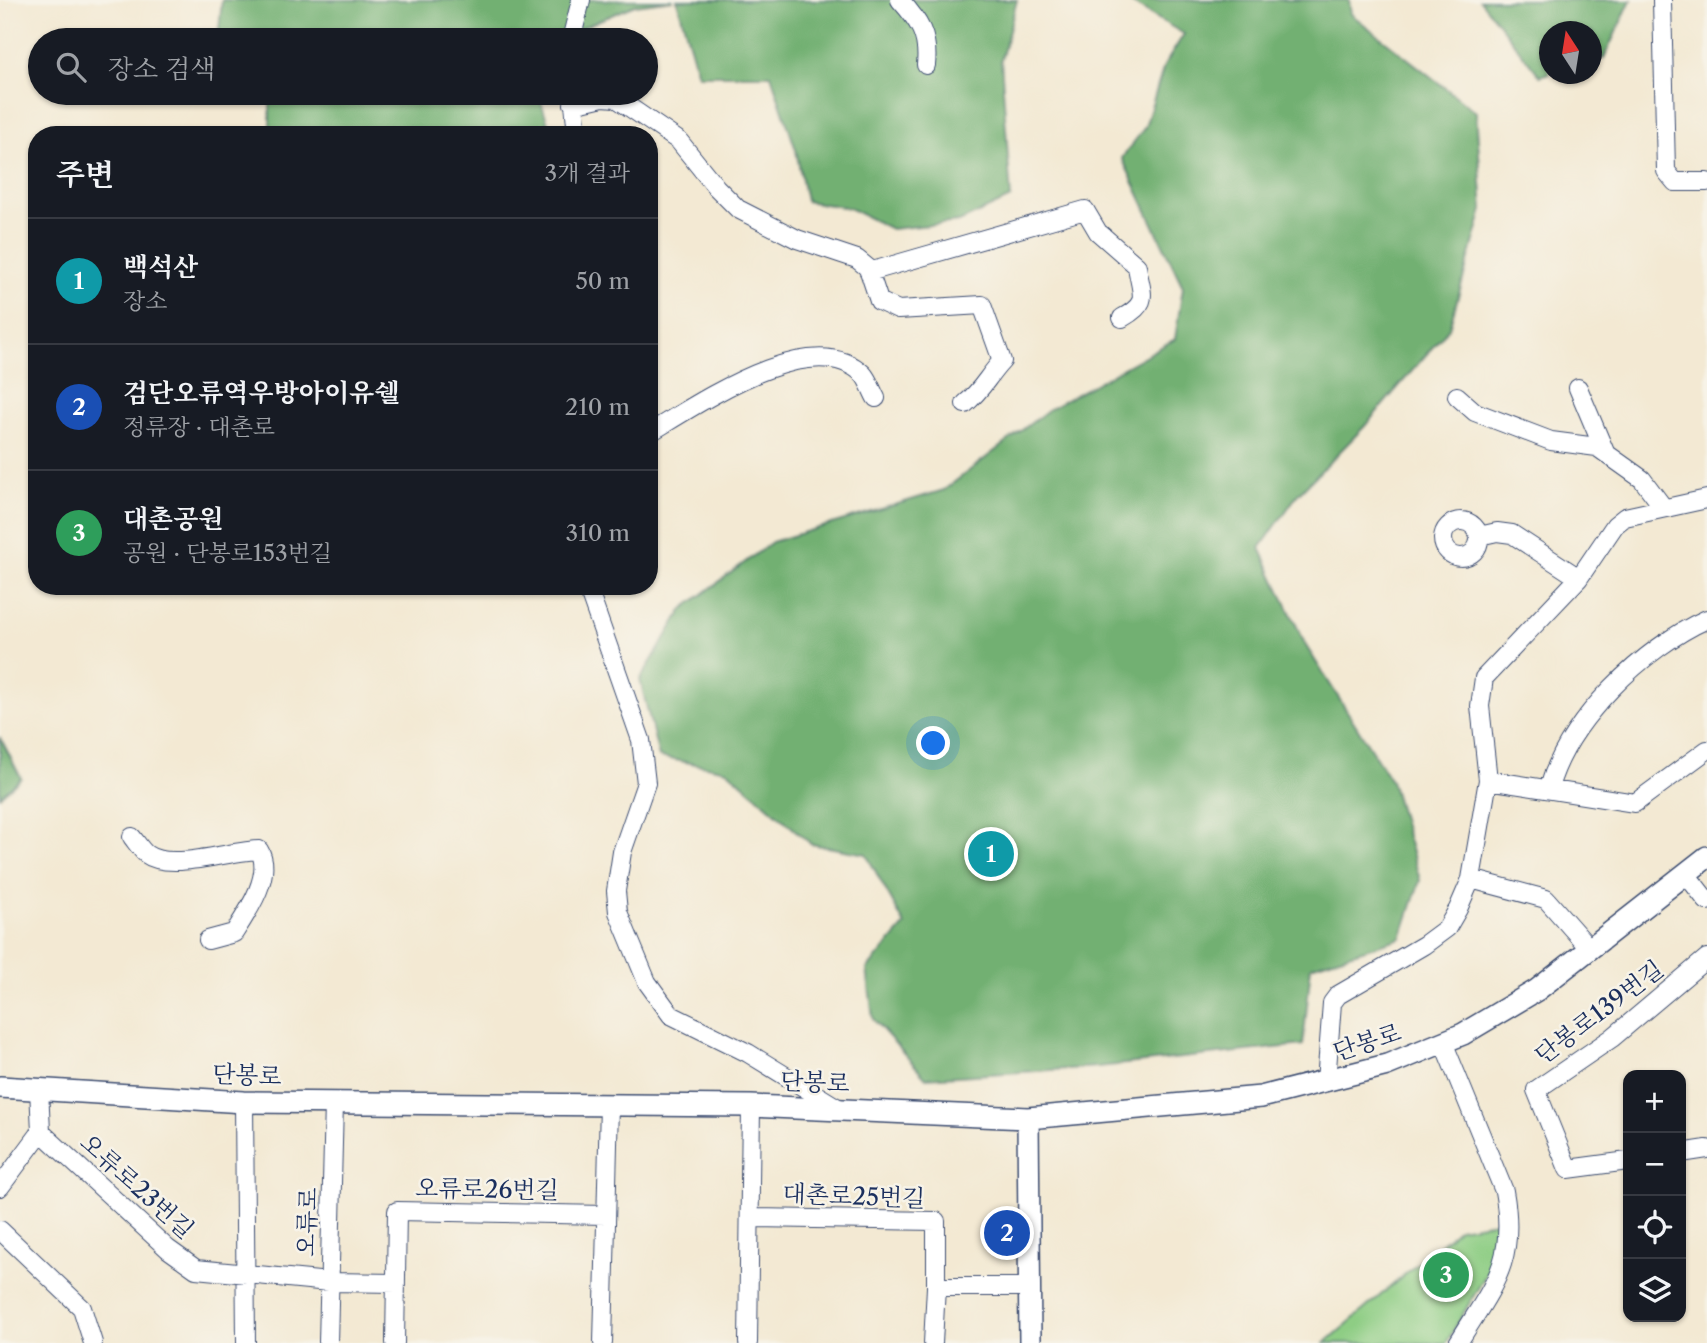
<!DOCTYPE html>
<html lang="ko">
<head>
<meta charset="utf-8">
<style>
	:root { --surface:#171b24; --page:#242831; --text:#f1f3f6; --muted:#9ea1a6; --line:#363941; --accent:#8c9099 }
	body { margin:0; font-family:"Libre Caslon Text","Noto Serif KR",serif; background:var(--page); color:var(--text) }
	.controls { position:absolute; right:21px; bottom:21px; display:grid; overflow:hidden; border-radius:14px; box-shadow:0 2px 5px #0004 }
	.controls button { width:63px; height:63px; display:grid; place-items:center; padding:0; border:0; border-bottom:2px solid var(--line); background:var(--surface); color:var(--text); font:35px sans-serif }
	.compass { position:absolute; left:1539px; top:21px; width:63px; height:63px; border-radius:50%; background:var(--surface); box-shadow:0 2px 5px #0004; rotate:348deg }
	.you { position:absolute; left:934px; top:744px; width:24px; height:24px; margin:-18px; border:5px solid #fff; border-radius:50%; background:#1a73e8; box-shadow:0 0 0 10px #1a73e833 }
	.badge { display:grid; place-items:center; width:46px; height:46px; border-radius:50%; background:var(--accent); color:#fff; font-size:23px; font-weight:700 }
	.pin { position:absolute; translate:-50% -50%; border:4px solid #fff; box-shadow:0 2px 7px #0006 }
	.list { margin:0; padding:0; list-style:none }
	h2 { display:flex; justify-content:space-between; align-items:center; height:91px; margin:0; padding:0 28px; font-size:30px }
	h2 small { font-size:23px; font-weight:400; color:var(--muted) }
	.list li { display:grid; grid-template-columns:46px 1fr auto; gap:21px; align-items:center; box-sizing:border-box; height:126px; padding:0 28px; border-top:2px solid var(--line) }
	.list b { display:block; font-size:26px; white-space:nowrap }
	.list p { margin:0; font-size:23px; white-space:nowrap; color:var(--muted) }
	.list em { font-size:23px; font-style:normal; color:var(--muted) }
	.icon { flex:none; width:38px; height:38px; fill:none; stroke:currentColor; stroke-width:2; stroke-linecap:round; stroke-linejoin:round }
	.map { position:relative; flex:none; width:1707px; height:1343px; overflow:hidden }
	.search { position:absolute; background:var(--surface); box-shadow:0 2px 5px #0004; left:28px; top:28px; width:630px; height:77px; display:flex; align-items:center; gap:18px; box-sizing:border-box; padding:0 24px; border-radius:38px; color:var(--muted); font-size:26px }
	.panel { position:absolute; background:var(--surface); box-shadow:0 2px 5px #0004; left:28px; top:126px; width:630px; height:469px; border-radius:28px }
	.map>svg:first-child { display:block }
	.green { fill:#8ecd84; stroke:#547e71; stroke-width:2 }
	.forest { fill:#72b072; stroke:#467068; stroke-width:2 }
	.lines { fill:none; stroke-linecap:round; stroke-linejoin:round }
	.minor-casing { stroke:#3b4b70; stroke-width:20 }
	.tertiary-casing { stroke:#3b4b70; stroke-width:24 }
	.minor { stroke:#fff; stroke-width:18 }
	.tertiary { stroke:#fff; stroke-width:21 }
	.labels { text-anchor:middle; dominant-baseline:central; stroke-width:5; stroke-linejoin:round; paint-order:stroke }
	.street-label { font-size:24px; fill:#1b2f5e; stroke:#f7f3e8 }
</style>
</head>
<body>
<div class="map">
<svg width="1707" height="1343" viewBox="0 0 1707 1343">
	<rect width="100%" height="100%" fill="#f7f3e8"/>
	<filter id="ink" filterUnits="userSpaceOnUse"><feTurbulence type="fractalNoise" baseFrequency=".0143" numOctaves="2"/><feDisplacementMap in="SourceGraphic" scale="14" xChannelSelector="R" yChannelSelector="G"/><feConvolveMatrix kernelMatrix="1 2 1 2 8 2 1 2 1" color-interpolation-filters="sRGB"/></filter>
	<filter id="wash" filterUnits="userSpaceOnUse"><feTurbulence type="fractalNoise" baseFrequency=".00686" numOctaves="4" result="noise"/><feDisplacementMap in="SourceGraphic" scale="28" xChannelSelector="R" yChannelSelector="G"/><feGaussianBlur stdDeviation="1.57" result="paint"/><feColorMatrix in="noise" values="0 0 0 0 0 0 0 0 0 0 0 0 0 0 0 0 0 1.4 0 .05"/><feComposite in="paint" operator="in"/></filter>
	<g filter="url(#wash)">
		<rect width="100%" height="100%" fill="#f3e9d3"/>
		<!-- green -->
		<path class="green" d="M1502,1221L1498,1254L1446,1343H1325L1459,1228Z"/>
		<!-- forest -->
		<path class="forest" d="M222,0H673L635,5L553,40H218Z
			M677,0H1017L1001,60L1011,198L959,222L891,229L849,208L806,201L796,150L771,75H698Z
			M1126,0H1349L1351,14L1476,112L1483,210L1449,328L1364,427L1298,494L1260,548L1306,646L1391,781L1420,880L1401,938L1311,966L1303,1045L1098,1067L926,1078L873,1019L867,969L905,925L866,854L811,844L727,770L659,757L640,680L683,609L772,542L944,490L1048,410L1175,339L1183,287L1122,158L1145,127L1164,66L1184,34Z
			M1480,0H1631L1604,58L1592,61V32H1550L1549,73L1540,76Z
			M270,93H538L552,135H270Z
			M0,737L21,778L0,796Z"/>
	</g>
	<g filter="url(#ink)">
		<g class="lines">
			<!-- minor casing -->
			<g class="minor-casing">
				<path id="minor" d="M900,0C919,21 929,36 926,65
					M1662,0L1666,171L1675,182H1707
					M571,40L581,0
					M573,93L577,135
					M573,104L603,97L616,98L679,141L716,187L738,209L797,239L857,259L868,268L879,301L898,310L982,305L1002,361C987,377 983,389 965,404
					M869,272L1085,210L1098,232L1137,266C1141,295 1151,302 1122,318
					M1578,388L1605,452
					M1457,396L1475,412L1551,441L1597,447L1642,479L1663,507
					M649,433C695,406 812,324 863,374C868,379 872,391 876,398
					M1443 539a18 18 0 1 1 36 0a18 18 0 1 1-36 0Z
					M1479,536L1497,532L1512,534L1579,578
					M587,586L641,740L646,783L622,852L616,891L618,912L647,982L671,1015L748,1053L841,1110
					M1488,780L1635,803L1707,750
					M1549,788C1568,720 1644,647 1707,619
					M132,837C136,842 141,850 146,854C170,872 232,850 259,850C274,874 247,913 234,933L208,940
					M1686,874L1707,901
					M1471,879L1546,899L1589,948
					M1443,1042L1504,1191C1517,1262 1493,1286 1458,1343
					M1326,1082L1332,1003L1338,995L1424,945L1447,928L1458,909L1471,879L1488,780L1480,706L1484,678L1579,578L1615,525L1625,517L1707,499
					M39,1088L41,1132L168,1249L196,1269L329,1282L396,1283
					M244,1102L246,1343
					M1681,1153L1707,1149
					M1628,1161L1568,1169L1536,1090L1612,1038L1707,958
					M0,1187L41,1132
					M750,1218L936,1221V1287
					M0,1230L82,1308L93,1343
					M328,1343L334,1103
					M395,1343L397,1211L606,1215
					M603,1343L609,1105
					M748,1343L751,1106
					M933,1343L936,1287H1029"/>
			</g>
			<!-- tertiary casing -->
			<g class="tertiary-casing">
				<path id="tertiary" d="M0,1087L244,1102L751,1106L1028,1118L1261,1097L1387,1065L1463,1034L1537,990L1707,857
					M1028,1118L1030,1343"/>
			</g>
			<!-- minor -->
			<use href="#minor" class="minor"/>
			<!-- tertiary -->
			<use href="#tertiary" class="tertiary"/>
		</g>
	</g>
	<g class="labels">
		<!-- street labels -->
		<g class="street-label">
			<text transform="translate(1599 1012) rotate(-37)">단봉로139번길</text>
			<text transform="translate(1367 1042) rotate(-18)">단봉로</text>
			<text transform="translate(247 1075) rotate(2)">단봉로</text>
			<text transform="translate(815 1082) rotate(2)">단봉로</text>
			<text transform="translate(137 1186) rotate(42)">오류로23번길</text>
			<text transform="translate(487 1189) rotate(1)">오류로26번길</text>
			<text transform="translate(854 1196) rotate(2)">대촌로25번길</text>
			<text transform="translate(307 1222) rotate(-88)">오류로</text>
		</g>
	</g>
</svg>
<div class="controls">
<button>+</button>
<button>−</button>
<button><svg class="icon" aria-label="locate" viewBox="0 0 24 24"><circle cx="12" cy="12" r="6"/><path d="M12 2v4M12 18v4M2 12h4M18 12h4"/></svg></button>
<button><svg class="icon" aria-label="layers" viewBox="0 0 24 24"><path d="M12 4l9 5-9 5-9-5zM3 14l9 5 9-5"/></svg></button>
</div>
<svg class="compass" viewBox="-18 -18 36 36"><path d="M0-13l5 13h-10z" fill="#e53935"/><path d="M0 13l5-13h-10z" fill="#9ea1a6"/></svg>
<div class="you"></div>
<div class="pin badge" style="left:991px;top:854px;background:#0f9aa8">1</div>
<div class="pin badge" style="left:1007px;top:1233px;background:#1a4fb4">2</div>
<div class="pin badge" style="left:1446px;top:1275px;background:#2e9e5b">3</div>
<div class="search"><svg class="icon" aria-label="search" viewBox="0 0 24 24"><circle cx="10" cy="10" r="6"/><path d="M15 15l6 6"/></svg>장소 검색</div>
<section class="panel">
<h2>주변<small>3개 결과</small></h2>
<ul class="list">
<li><span class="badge" style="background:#0f9aa8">1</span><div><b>백석산</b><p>장소</p></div><em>50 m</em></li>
<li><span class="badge" style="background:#1a4fb4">2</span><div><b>검단오류역우방아이유쉘</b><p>정류장 · 대촌로</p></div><em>210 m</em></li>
<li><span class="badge" style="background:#2e9e5b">3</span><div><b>대촌공원</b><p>공원 · 단봉로153번길</p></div><em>310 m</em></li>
</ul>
</section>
</div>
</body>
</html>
